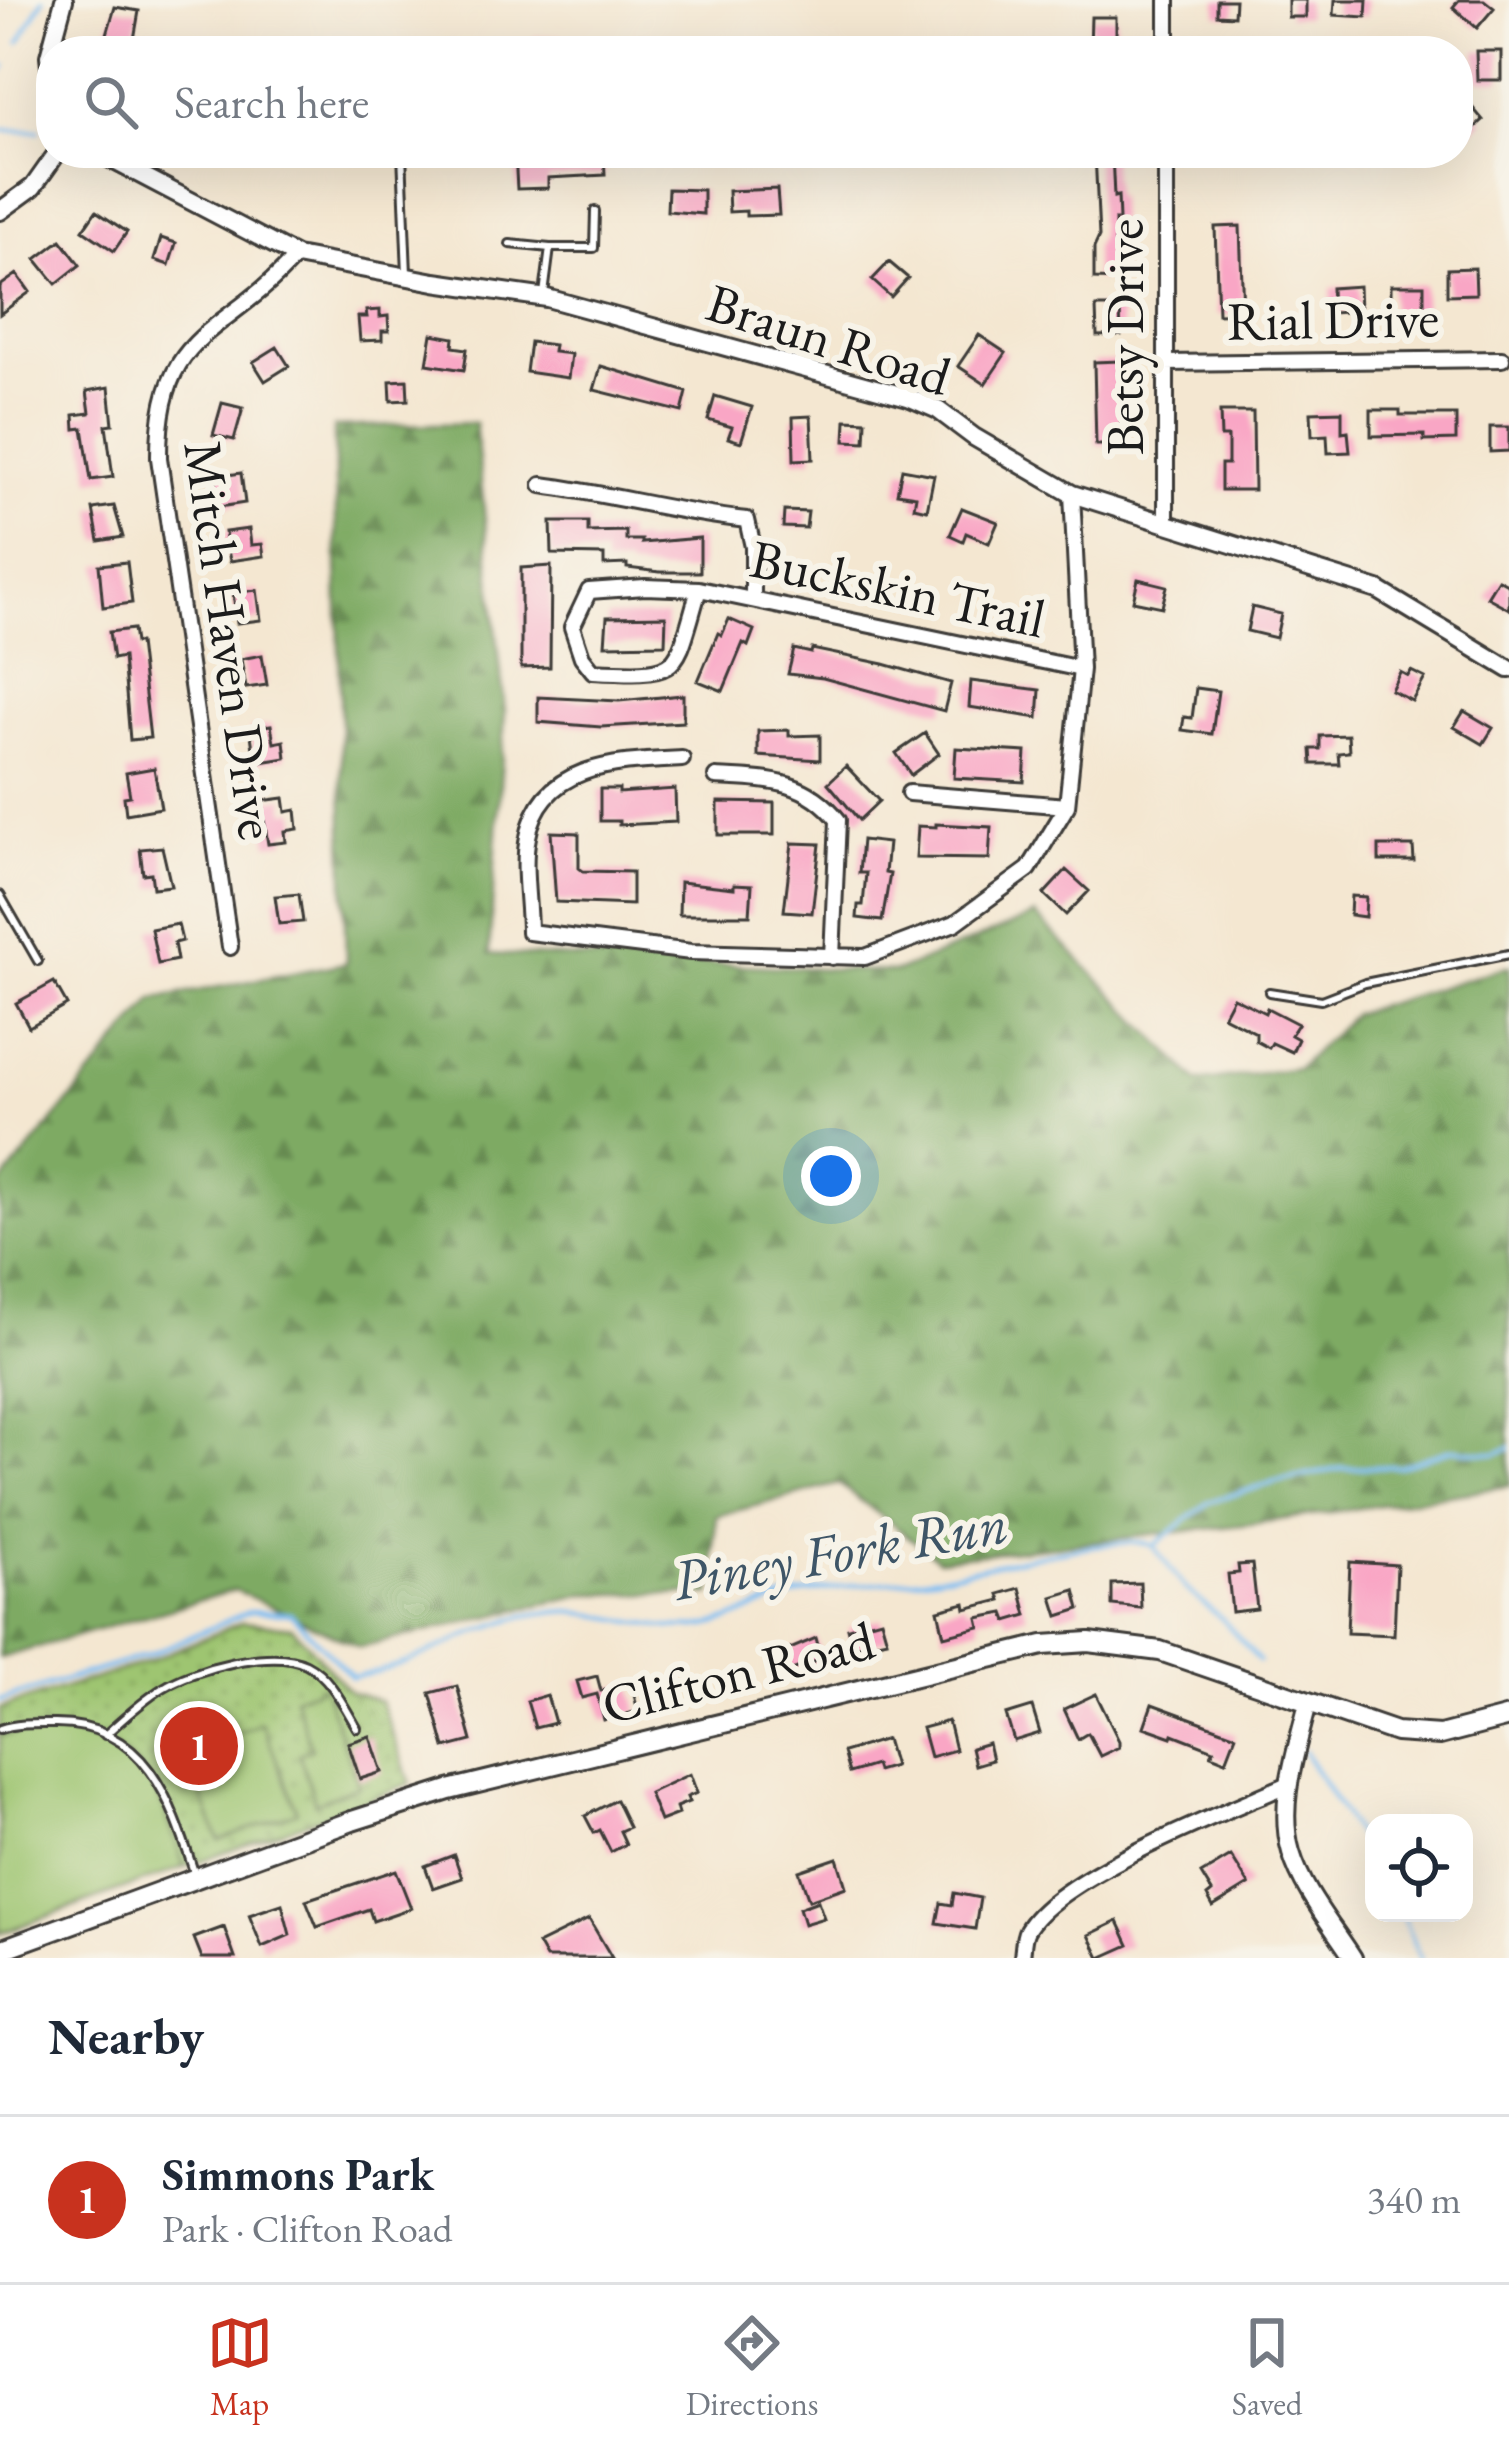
<!DOCTYPE html>
<html lang="en">
<head>
<meta charset="utf-8">
<style>
	:root { --surface:#fff; --page:#f6f6f7; --text:#1f2937; --muted:#747a83; --line:#e0e1e3; --accent:#c8321e }
	body { margin:0; font-family:"EB Garamond",serif; background:var(--page); color:var(--text) }
	.controls { position:absolute; right:36px; bottom:36px; display:grid; overflow:hidden; border-radius:24px; box-shadow:0 12px 48px #0002 }
	.controls button { width:108px; height:108px; display:grid; place-items:center; padding:0; border:0; border-bottom:3px solid var(--line); background:var(--surface); color:var(--text); font:60px sans-serif }
	.you { position:absolute; left:831px; top:1176px; width:42px; height:42px; margin:-30px; border:9px solid #fff; border-radius:50%; background:#1a73e8; box-shadow:0 0 0 18px #1a73e833 }
	.badge { display:grid; place-items:center; width:78px; height:78px; border-radius:50%; background:var(--accent); color:#fff; font-size:39px; font-weight:700 }
	.pin { position:absolute; translate:-50% -50%; border:6px solid #fff; box-shadow:0 3px 12px #0006 }
	.list { margin:0; padding:0; list-style:none }
	h2 { display:flex; justify-content:space-between; align-items:center; height:156px; margin:0; padding:0 48px; font-size:51px }
	h2 small { font-size:39px; font-weight:400; color:var(--muted) }
	.list li { display:grid; grid-template-columns:78px 1fr auto; gap:36px; align-items:center; box-sizing:border-box; height:168px; padding:0 48px; border-top:3px solid var(--line) }
	.list b { display:block; font-size:45px; white-space:nowrap }
	.list p { margin:0; font-size:39px; white-space:nowrap; color:var(--muted) }
	.list em { font-size:39px; font-style:normal; color:var(--muted) }
	.icon { flex:none; width:66px; height:66px; fill:none; stroke:currentColor; stroke-width:2; stroke-linecap:round; stroke-linejoin:round }
	.map { position:relative; flex:none; width:1509px; height:1958px; overflow:hidden }
	.search { position:absolute; background:var(--surface); box-shadow:0 12px 48px #0002; left:36px; right:36px; top:36px; height:132px; display:flex; align-items:center; gap:30px; box-sizing:border-box; padding:0 42px; border-radius:48px; color:var(--muted); font-size:45px }
	.sheet { height:324px; background:var(--surface) }
	nav { display:flex; justify-content:space-around; align-items:center; box-sizing:border-box; height:168px; border-top:3px solid var(--line); background:var(--surface); font-size:33px; color:var(--muted) }
	nav a { display:grid; justify-items:center; gap:6px }
	nav .on { color:var(--accent) }
	.map>svg:first-child { display:block }
	.forest { fill:url(#forest-firs); stroke:#4d6340; stroke-width:3 }
	.park { fill:url(#park-dots); stroke:#5d7046; stroke-width:3 }
	.pitch { fill:#9ec571; stroke:#5d7046; stroke-width:3 }
	.lines { fill:none; stroke-linecap:round; stroke-linejoin:round }
	.stream { stroke:#7dbef2; stroke-width:4.5 }
	.building { fill:#f9a6c5 }
	.service-casing { stroke:#3c3a37; stroke-width:12 }
	.minor-casing { stroke:#3c3a37; stroke-width:20 }
	.tertiary-casing { stroke:#3c3a37; stroke-width:22 }
	.secondary-casing { stroke:#3c3a37; stroke-width:24 }
	.service { stroke:#fff; stroke-width:6 }
	.minor { stroke:#fff; stroke-width:14 }
	.tertiary { stroke:#fff; stroke-width:16 }
	.secondary { stroke:#fff; stroke-width:18 }
	.labels { text-anchor:middle; dominant-baseline:central; stroke-width:12; stroke-linejoin:round; paint-order:stroke }
	.street-label { font-size:54px; fill:#1c1c1c; stroke:#f7f3e8 }
	.water-label { font-size:57px; font-style:italic; fill:#3e5567; stroke:#f7f3e8 }
</style>
</head>
<body>
<div class="map">
<svg width="1509" height="1958" viewBox="0 0 1509 1958">
	<defs>
		<pattern id="forest-firs" width="22" height="20" patternUnits="userSpaceOnUse" patternTransform="scale(3)"><rect width="22" height="20" fill="#7eaa63"/><path d="M5 1l3.5 6h-7zM16 11l3.5 6h-7z" fill="#668a51"/></pattern>
		<pattern id="park-dots" width="8" height="8" patternUnits="userSpaceOnUse" patternTransform="scale(3)"><rect width="8" height="8" fill="#9ec571"/><path d="M2 2h.1M6 6h.1" fill="none" stroke="#88a961" stroke-width="1.8" stroke-linecap="round"/></pattern>
	</defs>
	<rect width="100%" height="100%" fill="#f7f3e8"/>
	<filter id="ink" filterUnits="userSpaceOnUse"><feTurbulence type="fractalNoise" baseFrequency=".00833" numOctaves="2"/><feDisplacementMap in="SourceGraphic" scale="24" xChannelSelector="R" yChannelSelector="G"/><feConvolveMatrix kernelMatrix="1 2 1 2 8 2 1 2 1" color-interpolation-filters="sRGB"/></filter>
	<filter id="wash" filterUnits="userSpaceOnUse"><feTurbulence type="fractalNoise" baseFrequency=".004" numOctaves="4" result="noise"/><feDisplacementMap in="SourceGraphic" scale="48" xChannelSelector="R" yChannelSelector="G"/><feGaussianBlur stdDeviation="2.7" result="paint"/><feColorMatrix in="noise" values="0 0 0 0 0 0 0 0 0 0 0 0 0 0 0 0 0 1.4 0 .05"/><feComposite in="paint" operator="in"/></filter>
	<g filter="url(#wash)">
		<rect width="100%" height="100%" fill="#f4e7d1"/>
		<!-- forest -->
		<path class="forest" d="M475,423L505,712L489,954L896,972L1036,915L1198,1082L1298,1068L1353,1014L1509,966V1486L1250,1524L938,1559L839,1484L716,1516L711,1594H586L360,1647L235,1590L0,1658V1185L154,999L346,963L334,427Z"/>
		<!-- park -->
		<path class="park" d="M242,1622L292,1627L350,1692L380,1701L411,1784L0,1934V1708L144,1663Z"/>
		<!-- pitch -->
		<path class="pitch" d="M323,1687L359,1786L315,1803L299,1754L311,1749L294,1697Z
			M262,1723L297,1811L219,1841L186,1753Z
			M45,1728C145,1746 154,1775 184,1867L0,1933V1736Z"/>
		<g class="lines">
			<!-- stream -->
			<path class="stream" d="M19,42L43,0
				M0,74L5,66
				M0,130L39,131
				M1154,1547L1185,1588L1223,1620L1259,1661
				M0,1700L148,1655L250,1611L291,1614L352,1677C421,1668 481,1617 551,1612C599,1609 650,1632 697,1627C731,1624 761,1604 793,1596C840,1584 889,1583 938,1576C982,1569 1120,1532 1154,1546L1209,1502L1276,1482L1343,1468L1400,1466L1452,1449L1495,1454L1509,1448
				M1304,1752L1374,1862
				M1401,1913L1420,1958"/>
		</g>
		<g id="blocks">
			<!-- building -->
			<path class="building" d="M1217,0H1235L1234,16L1217,15Z
				M1288,0H1306V17H1288Z
				M1335,0H1367L1366,17L1334,15Z
				M1459,0H1484L1494,8L1477,28L1453,7Z
				M115,7L139,11L132,51H102Z
				M1091,17H1116V49L1090,48Z
				M562,36L563,51H534L533,37Z
				M1476,51H1501V80H1477Z
				M1467,101L1483,120L1458,143V109Z
				M515,153H604L605,175L548,178V188L517,189Z
				M1095,153H1112L1114,197L1118,196L1119,220H1115V247H1120V280L1094,279V248L1099,237Z
				M668,189L703,190V214L667,211Z
				M777,189L779,215L746,216V211L729,212L728,191Z
				M96,211L127,232L114,251L83,230Z
				M1240,226L1243,313L1218,314L1215,227Z
				M161,238L176,243L169,265L154,260Z
				M61,240L80,265L56,284L36,259Z
				M889,262L908,278L891,297L872,280Z
				M1475,268L1476,294L1447,295V269Z
				M17,274L30,292L0,314V286Z
				M1391,285H1424V310H1391Z
				M1359,286L1360,311L1332,313L1331,288Z
				M1096,307H1120L1121,335L1097,336Z
				M380,310V317L388,316L389,331H382V340L360,341L358,317H367L366,311Z
				M432,334L454,338L453,347L467,349L464,370L427,364Z
				M979,335L1006,353L985,384L958,366Z
				M530,342L554,345L553,352L571,354L568,378L526,372Z
				M277,347L289,366L265,381L253,362Z
				M1120,361L1121,445H1096L1094,362Z
				M601,366L687,392L682,412L594,390Z
				M407,380L408,400L391,401L390,381Z
				M109,387L113,424L106,425L113,477L91,480L83,428L75,429L74,415L90,413L87,391Z
				M715,396L752,407L741,442L728,438L732,427L708,420Z
				M222,403L243,408L234,440L213,435Z
				M1371,410H1400V415H1456V440L1424,441V435L1371,436Z
				M1342,411V432L1348,431L1350,452L1328,453L1327,435L1312,436L1311,412Z
				M1220,412H1253L1254,490H1221V464H1228V437H1221Z
				M811,416L813,459L794,460L793,417Z
				M846,420L866,421L865,442L845,441Z
				M1490,427H1509V451L1490,452Z
				M902,469L934,475L927,510L914,507L916,496L897,493Z
				M241,473L245,503L219,507L215,477Z
				M114,506L123,537L99,541L93,509Z
				M962,508L998,522L989,543L966,533L963,541L950,535Z
				M784,511L808,512L806,528L783,527Z
				M551,522H588V532L626,531V540H642V543L700,538V572H660L627,568V564L604,565V555L552,554Z
				M249,529L251,545L262,544L264,556L230,561L225,532Z
				M127,562L132,603L103,607L99,565Z
				M551,566L550,667L521,668V568Z
				M1138,579L1167,586L1162,607L1133,601Z
				M1498,579L1509,585V609L1487,597Z
				M257,590L261,620L237,623L233,593Z
				M1252,607L1281,614L1276,638L1247,631Z
				M666,616L665,644L605,645L607,617Z
				M729,619L754,630L748,646L743,643L723,691L698,681L718,633L722,635Z
				M133,629L135,643H139L150,738L130,740L123,657L113,659L109,632Z
				M794,649L811,653L812,649L884,664L951,683L944,711L823,678L788,674Z
				M262,655L267,685L246,688L241,659Z
				M1411,671L1425,678L1412,701L1391,690L1400,672L1408,676Z
				M971,681L1040,690L1038,718L969,707Z
				M1196,688L1218,691L1212,734L1182,730L1184,717L1192,718Z
				M683,695V722L601,727L538,722V697L619,701Z
				M1464,711L1493,728L1483,744L1454,727Z
				M271,725L274,743L284,741L286,758L255,763L250,728Z
				M789,730V736L820,735V760L758,756V731Z
				M925,733L939,754L911,775L896,753Z
				M1348,735L1349,752L1338,753L1339,764H1312L1311,749H1320V736Z
				M956,748L1026,752L1024,782L954,778Z
				M846,766L879,801L859,820L828,783Z
				M154,768L161,808L126,814L124,797L130,796L126,773Z
				M600,789H619V793L675,789L676,822L619,825V821H600Z
				M284,798L286,812L296,810L298,829L285,831L286,842L268,844L261,801Z
				M718,802L774,803V835H718Z
				M936,824L991,827L989,859L916,858L918,826L936,827Z
				M551,832L579,833V868L583,871L632,872V905L556,902Z
				M862,840L888,843L885,873L890,874L882,921L857,918L858,905H863L866,873H859Z
				M792,843L820,844L812,913L784,911Z
				M1379,846H1413L1414,861H1379Z
				M162,847L171,886L153,888L151,873L143,874L140,849Z
				M1066,870L1089,891L1066,915L1044,894Z
				M680,882L734,888V884L752,885L750,915H679Z
				M299,894L303,922L279,924L275,896Z
				M1351,896L1366,897L1365,917L1350,915Z
				M178,924L182,941L174,943L177,960L158,964L151,929Z
				M54,982L67,1005L29,1027L16,1003Z
				M1233,997L1265,1013L1267,1008L1298,1024L1291,1035L1298,1039L1292,1052L1272,1043L1269,1048L1256,1041V1033L1223,1016Z
				M1350,1562L1397,1565L1394,1635L1347,1633Z
				M1252,1564L1257,1609L1232,1612L1228,1574L1239,1573L1238,1565Z
				M1140,1583L1141,1608L1112,1605V1584Z
				M1020,1588L1027,1615L1007,1621L1004,1613L978,1618L980,1627L944,1636L938,1610L965,1603L966,1609L1001,1600L999,1594Z
				M1075,1590L1080,1609L1058,1616L1052,1597Z
				M881,1619L887,1640L853,1647L848,1628Z
				M816,1638L822,1659L784,1673L778,1654Z
				M597,1676L601,1691L631,1683L638,1711L604,1720L597,1694L582,1698L577,1681Z
				M457,1686L472,1741L445,1748L430,1693Z
				M1096,1694L1119,1741V1747L1100,1756L1088,1733L1078,1739L1064,1709Z
				M547,1695L555,1723L535,1728L527,1701Z
				M1152,1704L1236,1735L1226,1761L1211,1755L1214,1750L1173,1734L1172,1737L1144,1727Z
				M1032,1707L1040,1733L1014,1741L1006,1715Z
				M948,1721L955,1750L930,1757L922,1728Z
				M370,1736L382,1772L360,1779L348,1743Z
				M886,1739L894,1766L877,1771L875,1765L849,1773L843,1752Z
				M988,1743L992,1760L975,1765L971,1748Z
				M690,1774L697,1793L687,1797L689,1802L676,1807L678,1814L660,1821L649,1793Z
				M616,1800L629,1827L620,1831L626,1844L611,1852L600,1830L594,1833L585,1816Z
				M454,1855L462,1878L433,1888L425,1866Z
				M1231,1856L1249,1885L1213,1907L1207,1896L1212,1892L1201,1874Z
				M837,1858L846,1887L809,1900L799,1871Z
				M396,1870L411,1908L373,1921L369,1909L317,1927L306,1900Z
				M954,1893L980,1898L975,1929L937,1923L941,1903L952,1905Z
				M818,1901L824,1918L804,1924L799,1908Z
				M282,1904L290,1935L262,1947L249,1915Z
				M589,1919L612,1958H546L538,1944Z
				M1118,1921L1129,1945L1100,1958L1089,1935Z
				M224,1927L235,1958H202L194,1938Z"/>
		</g>
	</g>
	<g filter="url(#ink)">
		<use href="#blocks" fill-opacity="0" stroke="#3c3a37" stroke-width="3"/>
		<g class="lines">
			<!-- service casing -->
			<g class="service-casing">
				<path id="service" d="M402,153L407,274
					M510,244L550,248
					M544,294L550,248H594L595,211
					M0,895L38,961
					M1269,992L1321,1000L1365,983L1509,954
					M0,1729C18,1723 36,1724 55,1724C147,1724 171,1801 195,1875
					M105,1735C124,1718 142,1701 163,1688C193,1669 272,1647 306,1664C330,1676 344,1706 357,1728"/>
			</g>
			<!-- minor casing -->
			<g class="minor-casing">
				<path id="minor" d="M1167,51V0
					M1166,363L1502,359
					M542,485C611,494 678,513 747,520L753,547V600
					M1166,522V153
					M699,589C674,673 684,676 593,671L582,657L572,627L589,591L645,587L699,589L1081,669
					M682,759C621,762 541,762 528,837C522,866 529,902 529,932L691,952L865,957L955,923L1029,869L1067,806L1081,669L1072,494
					M716,777C765,780 805,778 838,820L832,957
					M909,793L1067,806
					M230,947L159,458C158,327 224,338 296,256
					M1022,1958C1023,1950 1023,1937 1027,1930C1059,1875 1228,1811 1289,1784"/>
			</g>
			<!-- tertiary casing -->
			<g class="tertiary-casing">
				<path id="tertiary" d="M51,76L49,56L64,0
					M99,153L296,256L435,282L547,298L908,397L938,410L974,437L1072,494L1378,590L1509,669
					M0,211L33,187L57,153
					M1308,1703C1297,1750 1277,1804 1291,1852C1302,1890 1332,1925 1353,1958"/>
			</g>
			<!-- secondary casing -->
			<g class="secondary-casing">
				<path id="secondary" d="M0,1950L352,1821L449,1790L1043,1645L1089,1642L1160,1651L1396,1732L1440,1735L1509,1717"/>
			</g>
			<!-- service -->
			<use href="#service" class="service"/>
			<!-- minor -->
			<use href="#minor" class="minor"/>
			<!-- tertiary -->
			<use href="#tertiary" class="tertiary"/>
			<!-- secondary -->
			<use href="#secondary" class="secondary"/>
		</g>
	</g>
	<g class="labels">
		<!-- street labels -->
		<g class="street-label">
			<text transform="translate(1333 319) rotate(-1)">Rial Drive</text>
			<text transform="translate(1124 337) rotate(-90)">Betsy Drive</text>
			<text transform="translate(829 339) rotate(18)">Braun Road</text>
			<text transform="translate(898 588) rotate(12)">Buckskin Trail</text>
			<text transform="translate(231 640) rotate(82)">Mitch Haven Drive</text>
			<text transform="translate(738 1672) rotate(-14)">Clifton Road</text>
		</g>
		<!-- water labels -->
		<g class="water-label">
			<text transform="translate(840 1551) rotate(-10)">Piney Fork Run</text>
		</g>
	</g>
</svg>
<div class="controls">
<button><svg class="icon" aria-label="locate" viewBox="0 0 24 24"><circle cx="12" cy="12" r="6"/><path d="M12 2v4M12 18v4M2 12h4M18 12h4"/></svg></button>
</div>
<div class="you"></div>
<div class="pin badge" style="left:199px;top:1746px">1</div>
<div class="search"><svg class="icon" aria-label="search" viewBox="0 0 24 24"><circle cx="10" cy="10" r="6"/><path d="M15 15l6 6"/></svg>Search here</div>
</div>
<section class="sheet">
<h2>Nearby<small></small></h2>
<ul class="list">
<li><span class="badge">1</span><div><b>Simmons Park</b><p>Park · Clifton Road</p></div><em>340 m</em></li>
</ul>
</section>
<nav>
<a class="on"><svg class="icon" aria-label="map" viewBox="0 0 24 24"><path d="M3 6l6-2 6 2 6-2v14l-6 2-6-2-6 2zM9 4v14M15 6v14"/></svg>Map</a>
<a><svg class="icon" aria-label="directions" viewBox="0 0 24 24"><path d="M12 3l9 9-9 9-9-9zM9 14v-3h6M13 9l2 2-2 2"/></svg>Directions</a>
<a><svg class="icon" aria-label="saved" viewBox="0 0 24 24"><path d="M7 4h10v16l-5-4-5 4z"/></svg>Saved</a>
</nav>
</body>
</html>
